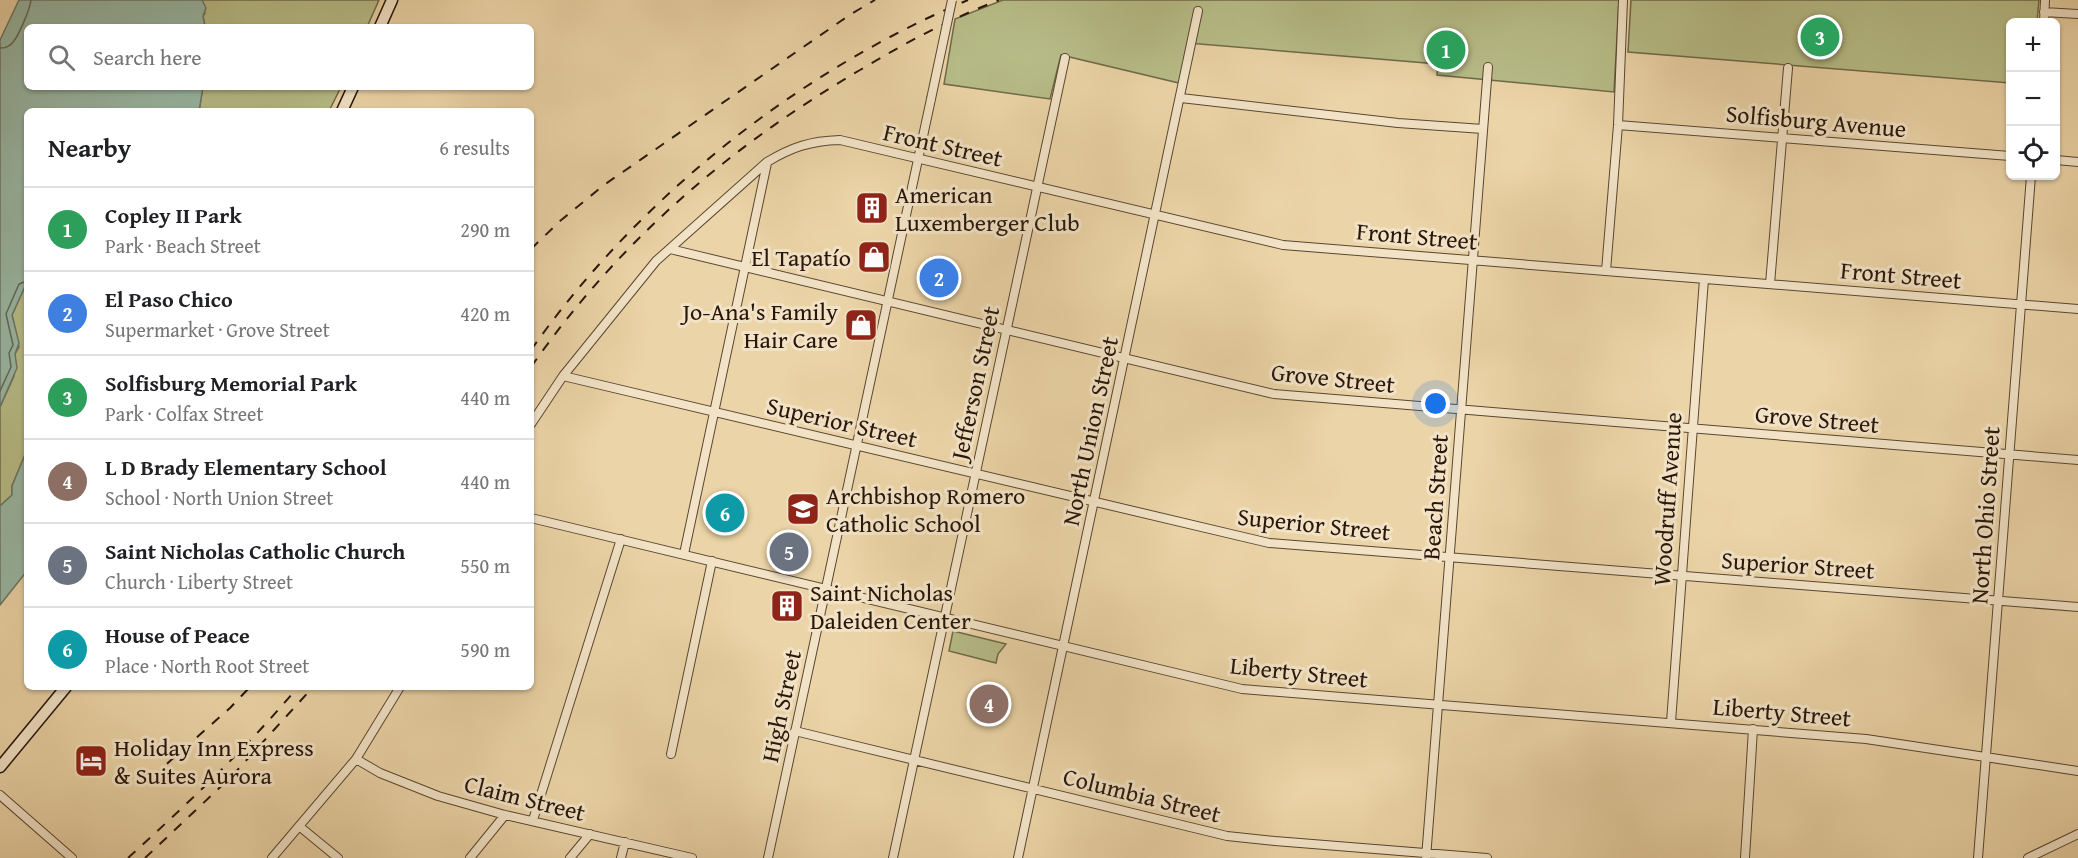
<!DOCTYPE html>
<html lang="en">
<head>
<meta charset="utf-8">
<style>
	:root { --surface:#fff; --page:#f6f6f6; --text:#202124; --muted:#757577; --line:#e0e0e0; --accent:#d93025 }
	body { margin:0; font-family:"Gentium Book Plus",serif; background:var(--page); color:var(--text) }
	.controls { position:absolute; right:18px; top:18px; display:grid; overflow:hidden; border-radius:9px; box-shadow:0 2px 4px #0004 }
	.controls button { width:54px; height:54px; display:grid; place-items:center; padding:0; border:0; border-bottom:2px solid var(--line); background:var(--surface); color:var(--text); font:30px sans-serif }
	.you { position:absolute; left:1436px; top:404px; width:21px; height:21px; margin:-15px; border:4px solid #fff; border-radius:50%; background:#1a73e8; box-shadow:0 0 0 9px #1a73e833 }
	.badge { display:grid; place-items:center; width:39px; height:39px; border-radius:50%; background:var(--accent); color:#fff; font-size:20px; font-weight:700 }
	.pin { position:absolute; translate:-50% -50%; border:3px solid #fff; box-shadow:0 2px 6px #0006 }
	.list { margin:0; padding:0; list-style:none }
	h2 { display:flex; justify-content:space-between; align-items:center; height:78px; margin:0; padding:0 24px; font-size:26px }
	h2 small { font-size:20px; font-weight:400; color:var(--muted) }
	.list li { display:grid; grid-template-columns:39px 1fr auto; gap:18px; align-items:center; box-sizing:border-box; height:84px; padding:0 24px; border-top:2px solid var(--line) }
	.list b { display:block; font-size:22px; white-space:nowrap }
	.list p { margin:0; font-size:20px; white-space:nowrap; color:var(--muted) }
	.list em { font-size:20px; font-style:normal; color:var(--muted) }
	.icon { flex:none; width:33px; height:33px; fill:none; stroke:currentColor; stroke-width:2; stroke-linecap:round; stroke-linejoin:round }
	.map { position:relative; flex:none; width:2078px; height:858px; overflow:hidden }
	.search { position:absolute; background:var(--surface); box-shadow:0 2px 4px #0004; left:24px; top:24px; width:510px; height:66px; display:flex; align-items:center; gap:15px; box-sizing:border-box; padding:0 21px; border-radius:9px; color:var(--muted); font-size:22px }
	.panel { position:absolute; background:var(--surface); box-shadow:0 2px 4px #0004; left:24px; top:108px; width:510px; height:582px; border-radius:9px }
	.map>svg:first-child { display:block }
	.green { fill:#b7bd88; stroke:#706a4a; stroke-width:1.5 }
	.water { fill:#98b8a6; stroke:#6b7768; stroke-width:1.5 }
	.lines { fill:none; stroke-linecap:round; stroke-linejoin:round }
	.shore { stroke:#606758; stroke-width:1.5 }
	.street-casing { stroke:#594632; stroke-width:10 }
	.secondary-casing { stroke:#28160b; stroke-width:13 }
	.street { stroke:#f2e3c6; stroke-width:8 }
	.secondary { stroke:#f2e3c6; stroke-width:10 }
	.rail { stroke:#28160b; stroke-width:2; stroke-dasharray:10 10; stroke-linecap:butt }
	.street-bridge-casing { stroke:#594632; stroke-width:10; stroke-linecap:butt }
	.street-bridge { stroke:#f2e3c6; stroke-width:8 }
	.labels { text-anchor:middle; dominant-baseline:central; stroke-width:6; stroke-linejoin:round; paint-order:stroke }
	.street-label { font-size:24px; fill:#28160b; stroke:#f2e3c6 }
	.poi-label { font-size:24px; fill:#28160b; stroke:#f2e3c6; text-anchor:start }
</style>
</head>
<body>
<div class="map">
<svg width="2078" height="858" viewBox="0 0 2078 858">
	<rect width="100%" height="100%" fill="#ebd4a7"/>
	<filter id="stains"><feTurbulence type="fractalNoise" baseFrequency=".00333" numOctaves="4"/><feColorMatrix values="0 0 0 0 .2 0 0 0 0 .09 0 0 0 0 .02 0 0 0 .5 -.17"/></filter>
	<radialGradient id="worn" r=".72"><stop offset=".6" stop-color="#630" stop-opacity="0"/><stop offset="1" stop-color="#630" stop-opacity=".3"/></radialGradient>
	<!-- green -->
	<path class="green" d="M202,0H379L367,27H205L203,16L205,13Z
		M1003,0H1619L1614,92L1437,75L1438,64L1188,43L1179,83L1061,55L1050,99L944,84L955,19Z
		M1631,0H2039L2037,22H2010V83L1628,52Z
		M203,87H341L329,111H199Z
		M27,282V450L12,486V495L0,506V407L14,376L15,354L19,347L12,315Z
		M953,631L1006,644L998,654L996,663L949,651Z"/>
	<!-- water -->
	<path class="water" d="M19,0H202L206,8L203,16L205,27H27V87H203L199,111H27V282L12,315L19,343L15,354L17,368L0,407V40Z
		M27,450V571L0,605V506L12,495V486Z"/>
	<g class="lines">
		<!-- shore -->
		<path class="shore" d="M0,48C4,48 6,48 10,45C17,41 30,9 31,0
			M0,391L11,367L9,353L13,345L6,314L19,284L27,281"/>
		<!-- street casing -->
		<g class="street-casing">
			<path id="street" d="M2044,12L2078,14
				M2044,22L2045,0
				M1181,98L1398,123L1483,129
				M1618,125L2010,156
				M2056,160L2078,162
				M670,249L1274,394L2078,460
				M1606,271L1618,125L1623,0
				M1770,284L1788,68
				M563,376L1269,543L2078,607
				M531,424L563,376L656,261L767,162C792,147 810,141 840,140L1283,245L2078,309
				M531,518L1242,689L1866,739L2078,771
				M684,554L767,163
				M1671,722L1704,279
				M795,731L1227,836L1275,841L1487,858
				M671,754L712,561
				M356,759L380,773L438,796L505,815L692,858
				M0,795L72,858
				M533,820L621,539
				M299,826L338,858
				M272,858L356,759L400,687
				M470,858L505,815
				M570,858L590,834
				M621,858L625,842
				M768,858L931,99
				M893,858L1065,58
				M1018,858L1198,11
				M1426,858L1488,67
				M1745,858L1753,729
				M1978,858L2031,176
				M2028,858L2078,834"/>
		</g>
		<!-- secondary casing -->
		<g class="secondary-casing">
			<path id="secondary" d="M380,27L392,0
				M342,111L353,87
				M0,767L66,687"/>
		</g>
		<!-- street -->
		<use href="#street" class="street"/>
		<!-- secondary -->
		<use href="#secondary" class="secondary"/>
		<!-- rail -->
		<path class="rail" d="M531,249L560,221L604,185L851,14L875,0
			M531,350C638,198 797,72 968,0
			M531,367C619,241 729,147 860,70C907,42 948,20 999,0
			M152,777L230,708L250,687
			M128,858C187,804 246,749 298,687
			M145,858L232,776L313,687"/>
		<!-- street-bridge casing -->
		<g class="street-bridge-casing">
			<path id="street-bridge" d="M931,99L952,0"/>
		</g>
		<!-- street-bridge -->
		<use href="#street-bridge" class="street-bridge"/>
	</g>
	<!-- icons -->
	<defs>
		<g id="building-square" transform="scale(1.725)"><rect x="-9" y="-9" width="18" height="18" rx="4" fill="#8f2418" stroke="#f2e3c6"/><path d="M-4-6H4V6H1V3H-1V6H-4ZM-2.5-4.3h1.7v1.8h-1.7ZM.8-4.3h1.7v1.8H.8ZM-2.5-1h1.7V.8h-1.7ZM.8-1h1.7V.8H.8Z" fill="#fff"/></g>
		<g id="shop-square" transform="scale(1.725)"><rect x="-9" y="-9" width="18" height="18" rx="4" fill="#8f2418" stroke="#f2e3c6"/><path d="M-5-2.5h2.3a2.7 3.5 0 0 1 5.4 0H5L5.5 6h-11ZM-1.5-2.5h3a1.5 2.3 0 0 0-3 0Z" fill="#fff"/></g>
		<g id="school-square" transform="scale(1.725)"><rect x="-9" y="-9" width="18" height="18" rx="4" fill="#8f2418" stroke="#f2e3c6"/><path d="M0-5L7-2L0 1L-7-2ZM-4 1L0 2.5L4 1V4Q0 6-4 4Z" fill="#fff"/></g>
		<g id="hotel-square" transform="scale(1.725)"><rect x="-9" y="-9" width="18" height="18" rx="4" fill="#8f2418" stroke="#f2e3c6"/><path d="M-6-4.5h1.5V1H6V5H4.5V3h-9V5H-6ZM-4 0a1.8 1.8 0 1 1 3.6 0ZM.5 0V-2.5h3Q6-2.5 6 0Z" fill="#fff"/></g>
	</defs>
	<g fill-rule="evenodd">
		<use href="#building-square" x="872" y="208"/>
		<use href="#shop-square" x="874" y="257"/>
		<use href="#shop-square" x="861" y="325"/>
		<use href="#school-square" x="803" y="509"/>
		<use href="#building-square" x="787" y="606"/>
		<use href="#hotel-square" x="91" y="761"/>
	</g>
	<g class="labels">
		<!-- street labels -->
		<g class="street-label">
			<text transform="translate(1816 121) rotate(5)">Solfisburg Avenue</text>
			<text transform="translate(943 145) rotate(13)">Front Street</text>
			<text transform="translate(1417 236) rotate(5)">Front Street</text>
			<text transform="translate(1901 275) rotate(5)">Front Street</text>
			<text transform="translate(1333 378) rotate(6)">Grove Street</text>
			<text transform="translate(975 383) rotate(-78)">Jefferson Street</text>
			<text transform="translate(1817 419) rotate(5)">Grove Street</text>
			<text transform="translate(842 422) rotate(13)">Superior Street</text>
			<text transform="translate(1090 431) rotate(-78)">North Union Street</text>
			<text transform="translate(1435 497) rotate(-86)">Beach Street</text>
			<text transform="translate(1667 499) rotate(-86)">Woodruff Avenue</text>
			<text transform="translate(1985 515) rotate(-86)">North Ohio Street</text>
			<text transform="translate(1314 524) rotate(6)">Superior Street</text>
			<text transform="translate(1798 565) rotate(4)">Superior Street</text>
			<text transform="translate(1299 672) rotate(6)">Liberty Street</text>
			<text transform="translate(781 706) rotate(-78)">High Street</text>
			<text transform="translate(1782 712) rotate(5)">Liberty Street</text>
			<text transform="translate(1142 795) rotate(14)">Columbia Street</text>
			<text transform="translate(525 798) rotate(14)">Claim Street</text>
		</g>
		<!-- poi labels -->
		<g class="poi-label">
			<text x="895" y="194">American<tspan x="895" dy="28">Luxemberger Club</tspan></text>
			<text x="851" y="257" text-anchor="end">El Tapatío</text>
			<text x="838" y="311" text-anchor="end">Jo-Ana's Family<tspan x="838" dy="28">Hair Care</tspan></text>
			<text x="826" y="495">Archbishop Romero<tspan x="826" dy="28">Catholic School</tspan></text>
			<text x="810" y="592">Saint Nicholas<tspan x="810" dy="28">Daleiden Center</tspan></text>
			<text x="114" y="747">Holiday Inn Express<tspan x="114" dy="28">&amp; Suites Aurora</tspan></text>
		</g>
	</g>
	<rect width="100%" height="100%" filter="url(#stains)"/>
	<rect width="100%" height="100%" fill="url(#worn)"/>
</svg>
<div class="controls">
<button>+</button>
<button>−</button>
<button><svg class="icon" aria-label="locate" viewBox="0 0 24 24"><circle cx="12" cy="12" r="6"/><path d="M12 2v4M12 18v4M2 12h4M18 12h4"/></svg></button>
</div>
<div class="you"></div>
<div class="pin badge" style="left:1446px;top:50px;background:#2e9e5b">1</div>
<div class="pin badge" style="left:939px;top:278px;background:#3f7fe0">2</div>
<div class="pin badge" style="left:1820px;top:37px;background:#2e9e5b">3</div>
<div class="pin badge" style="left:989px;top:704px;background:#8d6e63">4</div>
<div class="pin badge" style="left:789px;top:552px;background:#6b7280">5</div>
<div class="pin badge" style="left:725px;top:513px;background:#0f9aa8">6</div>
<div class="search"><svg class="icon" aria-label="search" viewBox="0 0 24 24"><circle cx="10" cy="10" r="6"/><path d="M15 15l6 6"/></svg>Search here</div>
<section class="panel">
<h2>Nearby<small>6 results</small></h2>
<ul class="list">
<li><span class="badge" style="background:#2e9e5b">1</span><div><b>Copley II Park</b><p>Park · Beach Street</p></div><em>290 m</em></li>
<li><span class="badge" style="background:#3f7fe0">2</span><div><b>El Paso Chico</b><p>Supermarket · Grove Street</p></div><em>420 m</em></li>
<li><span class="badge" style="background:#2e9e5b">3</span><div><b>Solfisburg Memorial Park</b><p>Park · Colfax Street</p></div><em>440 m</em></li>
<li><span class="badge" style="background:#8d6e63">4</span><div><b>L D Brady Elementary School</b><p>School · North Union Street</p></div><em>440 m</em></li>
<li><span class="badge" style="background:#6b7280">5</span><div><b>Saint Nicholas Catholic Church</b><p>Church · Liberty Street</p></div><em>550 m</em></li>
<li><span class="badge" style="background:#0f9aa8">6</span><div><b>House of Peace</b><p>Place · North Root Street</p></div><em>590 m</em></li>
</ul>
</section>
</div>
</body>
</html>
